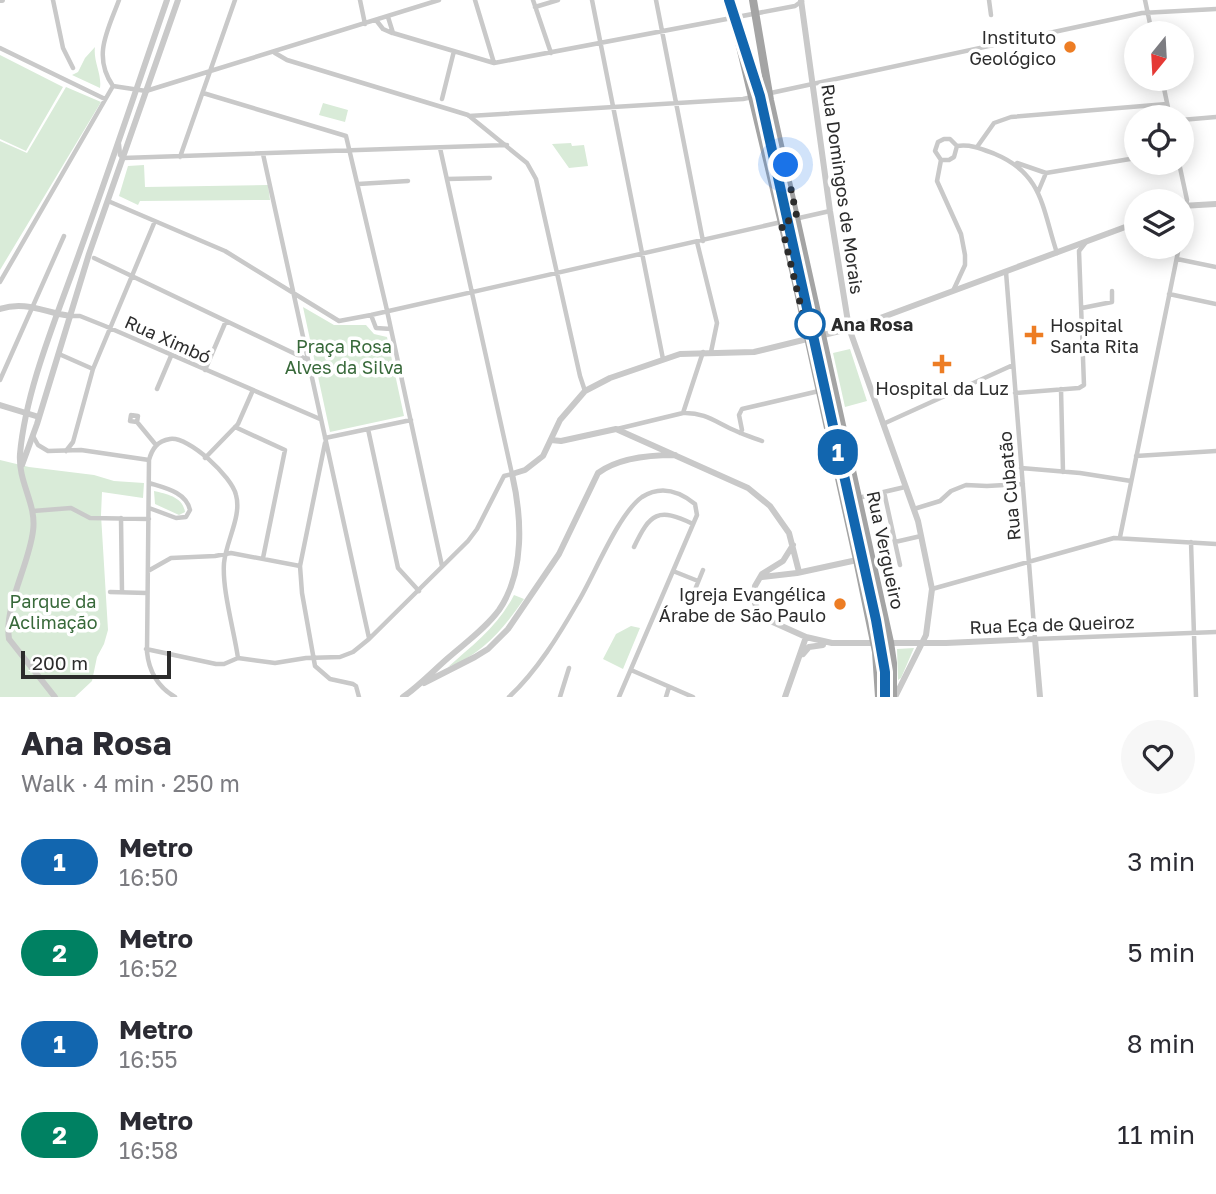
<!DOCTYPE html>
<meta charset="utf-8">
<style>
:root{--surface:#fff;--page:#f7f7f7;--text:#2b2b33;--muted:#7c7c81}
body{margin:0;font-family:"Golos Text",sans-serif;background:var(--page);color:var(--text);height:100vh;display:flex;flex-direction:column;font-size:26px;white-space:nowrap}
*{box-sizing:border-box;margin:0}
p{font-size:23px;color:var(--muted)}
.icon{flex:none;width:38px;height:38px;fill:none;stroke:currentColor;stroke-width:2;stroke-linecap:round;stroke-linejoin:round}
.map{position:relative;height:697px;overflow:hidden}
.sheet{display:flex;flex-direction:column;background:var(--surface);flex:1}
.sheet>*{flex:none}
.badge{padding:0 14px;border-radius:23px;font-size:24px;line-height:46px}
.needle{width:46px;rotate:198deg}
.buttons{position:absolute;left:1124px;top:21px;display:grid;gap:14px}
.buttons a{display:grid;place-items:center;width:70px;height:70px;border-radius:50%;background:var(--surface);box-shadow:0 4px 18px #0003;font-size:35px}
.scale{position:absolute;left:21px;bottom:18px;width:150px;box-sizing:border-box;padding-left:7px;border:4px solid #2c2c2c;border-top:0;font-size:19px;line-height:24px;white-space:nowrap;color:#2c2c2c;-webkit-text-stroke:5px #fff;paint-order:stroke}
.you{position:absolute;width:35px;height:35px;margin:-18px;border:5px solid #fff;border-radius:50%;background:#1a73e8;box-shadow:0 0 0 10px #1a73e833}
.map>.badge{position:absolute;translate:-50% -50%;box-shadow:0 0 0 4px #fff}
.round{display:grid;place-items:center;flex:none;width:74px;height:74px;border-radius:37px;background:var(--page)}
.headline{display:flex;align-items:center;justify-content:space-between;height:119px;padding:0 21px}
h1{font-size:33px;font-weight:700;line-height:52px}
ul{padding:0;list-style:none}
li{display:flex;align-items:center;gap:21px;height:91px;padding:0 21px}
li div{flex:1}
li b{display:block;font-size:26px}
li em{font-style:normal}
li .badge{min-width:77px;font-weight:700;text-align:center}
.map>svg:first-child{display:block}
.green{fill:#d9ebd8}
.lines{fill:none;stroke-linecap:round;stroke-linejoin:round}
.minor{stroke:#c9c9c9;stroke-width:4.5}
.tertiary{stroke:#c9c9c9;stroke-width:6}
.primary{stroke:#a4a4a4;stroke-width:8}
.line-casing{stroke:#fff;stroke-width:16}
.line{stroke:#1266af;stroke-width:10}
.walk{stroke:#2c2c2c;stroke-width:7;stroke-dasharray:0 12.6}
.poi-dot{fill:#ed7d24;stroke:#fff;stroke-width:2.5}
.stop-dot{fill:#fff;stroke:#1266af;stroke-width:3.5}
.labels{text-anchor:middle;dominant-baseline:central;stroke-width:7;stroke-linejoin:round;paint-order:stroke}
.poi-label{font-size:18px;fill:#2c2c2c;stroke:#fff;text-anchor:end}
.street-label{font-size:18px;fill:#2c2c2c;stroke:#fff}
.stop-label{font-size:18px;font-weight:bold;fill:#2c2c2c;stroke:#fff;text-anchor:start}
.park-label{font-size:18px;fill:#38693a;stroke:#fff}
</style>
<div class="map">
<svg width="1216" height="697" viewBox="0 0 1216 697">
<rect width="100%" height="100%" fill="#fff"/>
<!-- green -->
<path class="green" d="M95,47C93,61 102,74 100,88L72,75L78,72L85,58Z
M0,55L63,87L26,151L0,139Z
M66,87L101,102L0,270V141L27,153Z
M323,103L348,110L345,122L319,115Z
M571,143L572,146L584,145L588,166L569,168L552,144Z
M144,165L145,187L268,185L270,200L140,201L138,205L119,196L128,166Z
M303,307L334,325H366L374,334L387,337L404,416L330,432Z
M850,349L867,401L845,407L833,353Z
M0,460L29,467L94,475L114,481L144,483L143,498L102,492L101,515L108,630L104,644L97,657L92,681L75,697H0Z
M154,491C167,494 183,497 185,512L179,515L155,504Z
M514,595L524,599C504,628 482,655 448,667C472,646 499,625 514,595Z
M631,626L640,628L623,669L603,659L616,634Z
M914,648L901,678L898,680L897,649Z"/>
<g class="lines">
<!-- minor -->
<path class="minor" d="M53,0L63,48L73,68
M360,0L365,24
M475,0L494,63
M533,0L551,53
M592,0L663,359
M656,0L703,241
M989,0L991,15
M1145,0L1152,33
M535,7L558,0
M388,17L393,33L494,63L795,6L802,1
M376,20L383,29L392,33
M0,48L105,99
M275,53L287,60L468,115L527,163L536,179L580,376L585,391
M1162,79L1170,117
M113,86L146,91L439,0
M113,86C92,56 108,30 119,0
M203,93L346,136L386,306L442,566
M442,99L454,51
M469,116L743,99L1142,13L1216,9
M1181,120L1216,117
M119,144L120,155L123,158L507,145
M957,146C971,144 982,149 995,154C1043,174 1042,208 1057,253
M977,147L994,123L1011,117L1167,104
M263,154L369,638
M180,157L235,0
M941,160L937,181L961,234L965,255V265L953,291
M941,160L935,151L938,142L944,139H950L957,146
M941,160H949L954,157L957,146
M1017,163L1046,173L1136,158
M1179,163L1187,200L1181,236
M447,179L490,178
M358,184L408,181
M1038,192L1046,173
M108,201L225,251L339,321L371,315L830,211
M697,242L717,323L711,352
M94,258L308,360
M1177,259L1216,267
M1006,272L1035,639L1216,632
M0,282L113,86
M1169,294L1216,304
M1082,308L1112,302V291
M371,315L376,328L391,329
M71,316H80L105,326L320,419
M59,354L93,369
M205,370L226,321
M0,380L64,236
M157,389L171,356
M1061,389L1063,472
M1015,393L1079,388L1084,385L1079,251L1086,242
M683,413L703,352
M131,415L130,421L137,422L156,445
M131,415L138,416L137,422
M883,424L1013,365
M235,427L285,450L263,558
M368,429L398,568L419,591
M617,429L683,413C705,412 717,423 736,431C744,435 754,438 762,441
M740,433L742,430L739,415L742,409L819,391
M33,436L38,445L48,451L81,450L149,460
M325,438L411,420
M325,443L300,566L302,593L315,666L330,679L353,684L356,686L359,697
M66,451L73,442L93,369L155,221
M1136,456L1216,451
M205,458L238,424L253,390
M1021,468L1080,473L1131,481
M884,492L900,565
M858,498L905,487
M149,508L176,518L186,517L190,510C186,492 165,488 149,483
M914,509L940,501L951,491L966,485L987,486L1023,484
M33,511L71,508L90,518L149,519
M121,518L122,592
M1120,537L1179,247
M895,542L921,536
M1191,542L1196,697
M634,547C650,513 658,507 693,524
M148,571L171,558L215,556L231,553L300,566
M673,571L698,581
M932,589L1114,538L1216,544
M110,592L147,593
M694,592L703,570
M146,649L216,664H224L238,658L275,663L306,658L340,657L353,652L369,639L468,541L477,529L504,476L512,474L440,148
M631,670L693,697
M175,697C158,687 149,672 147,652L149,460C152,449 157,441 170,439C189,436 232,477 236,495C242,516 226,541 224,563C222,590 234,630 238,658
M509,697C537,671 559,635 578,602C594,576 618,514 642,497C661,485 679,491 695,504L697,515L619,697
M560,697L569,668
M666,697L669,687"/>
<!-- tertiary -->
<path class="tertiary" d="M0,0H2
M801,0L830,211L849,328L918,521L932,589L926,635L895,697
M1181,206L1216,204
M0,309C26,300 45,313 71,316
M0,405L39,417
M551,440L561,441L616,429L748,488L770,506L789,533L799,572
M22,465L37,424L89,254L178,0
M793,545L783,561L762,574L755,586L754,601L758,610L766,619L806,637L832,643H946L1035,639L1040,697
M762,577L797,573L857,560
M803,654L809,647L823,645
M424,683L475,657L488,649L508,629L559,554L598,473C618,458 651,455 675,455
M55,697L9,639C4,606 29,565 33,531C37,504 18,483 20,454C26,387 58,314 80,251C110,168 138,84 167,0
M403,697C419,686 433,671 448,658C465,643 485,629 499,610C525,572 522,517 512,474L525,470L543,456L560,420L585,391L610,378L680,354L754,352L856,327L1136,223
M785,697L806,637"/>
<!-- primary -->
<path class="primary" d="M729,0L795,278L857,560L876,652L879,697
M753,0L770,100L890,642L893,663V697"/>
</g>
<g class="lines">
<defs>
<path id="line" d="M729,0L760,96L876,620L885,672V697"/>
</defs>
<!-- line casing -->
<use href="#line" class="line-casing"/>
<!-- line -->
<use href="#line" class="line"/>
<!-- walk -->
<path class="walk" d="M786,165L797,218L781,223L807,332L810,324"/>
</g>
<!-- markers -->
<g class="poi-dot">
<circle cx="1070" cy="47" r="7"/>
<path d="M1030.5 324.5h7v7h7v7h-7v7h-7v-7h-7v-7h7z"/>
<path d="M938.5 353.5h7v7h7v7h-7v7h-7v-7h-7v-7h7z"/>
<circle cx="840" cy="604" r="7"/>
</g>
<circle class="stop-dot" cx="810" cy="324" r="14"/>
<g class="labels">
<!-- poi labels -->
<g class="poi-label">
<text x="1056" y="37">Instituto<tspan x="1056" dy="21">Geológico</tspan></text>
<text x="1050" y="325" text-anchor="start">Hospital<tspan x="1050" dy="21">Santa Rita</tspan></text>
<text x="942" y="388" text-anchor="middle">Hospital da Luz</text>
<text x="826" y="594">Igreja Evangélica<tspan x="826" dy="21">Árabe de São Paulo</tspan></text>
</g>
<!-- street labels -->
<g class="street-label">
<text transform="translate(843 189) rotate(82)">Rua Domingos de Morais</text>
<text transform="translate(168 339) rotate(24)">Rua Ximbó</text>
<text transform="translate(1009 486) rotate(-95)">Rua Cubatão</text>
<text transform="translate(886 550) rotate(78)">Rua Vergueiro</text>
<text transform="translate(1052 624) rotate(-2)">Rua Eça de Queiroz</text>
</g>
<!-- stop labels -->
<g class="stop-label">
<text x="831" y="324">Ana Rosa</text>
</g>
<!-- park labels -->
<g class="park-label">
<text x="344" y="346">Praça Rosa<tspan x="344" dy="21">Alves da Silva</tspan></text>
<text x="53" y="601">Parque da<tspan x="53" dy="21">Aclimação</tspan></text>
</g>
</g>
</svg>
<div class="buttons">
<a><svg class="needle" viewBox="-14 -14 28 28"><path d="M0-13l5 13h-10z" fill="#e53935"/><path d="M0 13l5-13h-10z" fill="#7c7c81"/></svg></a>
<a><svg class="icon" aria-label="locate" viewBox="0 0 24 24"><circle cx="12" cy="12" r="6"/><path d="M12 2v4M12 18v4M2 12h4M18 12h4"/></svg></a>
<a><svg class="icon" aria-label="layers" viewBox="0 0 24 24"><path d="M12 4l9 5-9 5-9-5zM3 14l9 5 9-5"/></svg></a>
</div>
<div class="scale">200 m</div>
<div class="you" style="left:786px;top:165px"></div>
<b class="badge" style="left:838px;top:452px;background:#1266af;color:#fff">1</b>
</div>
<section class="sheet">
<div class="headline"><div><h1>Ana Rosa</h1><p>Walk · 4 min · 250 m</p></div><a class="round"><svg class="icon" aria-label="heart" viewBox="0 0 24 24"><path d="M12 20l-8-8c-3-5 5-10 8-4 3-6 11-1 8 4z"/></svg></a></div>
<ul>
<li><span class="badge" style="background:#1266af;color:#fff">1</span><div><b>Metro</b><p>16:50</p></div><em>3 min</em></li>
<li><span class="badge" style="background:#008162;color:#fff">2</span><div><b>Metro</b><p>16:52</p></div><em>5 min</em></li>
<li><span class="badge" style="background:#1266af;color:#fff">1</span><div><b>Metro</b><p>16:55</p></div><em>8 min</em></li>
<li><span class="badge" style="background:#008162;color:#fff">2</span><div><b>Metro</b><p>16:58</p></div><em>11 min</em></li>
</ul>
</section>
